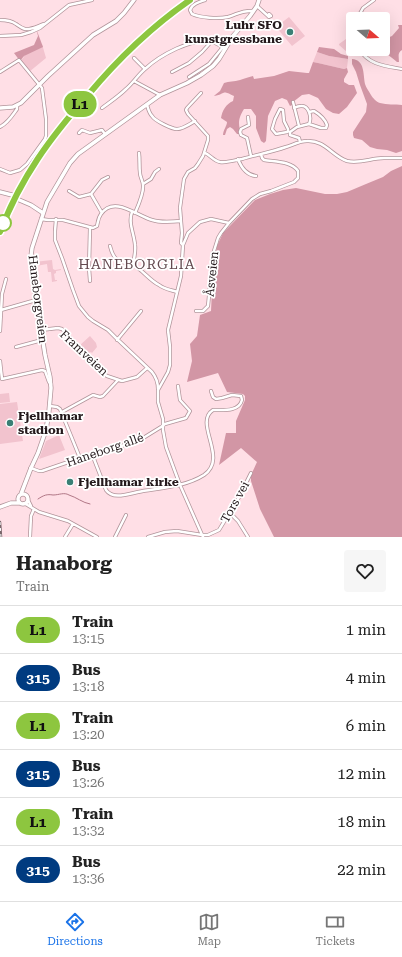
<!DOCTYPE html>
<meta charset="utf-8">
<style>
:root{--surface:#fff;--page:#f6f6f6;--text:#222;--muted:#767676;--line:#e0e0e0;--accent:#1a73e8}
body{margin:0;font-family:"Roboto Serif",serif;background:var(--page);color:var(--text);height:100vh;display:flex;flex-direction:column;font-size:15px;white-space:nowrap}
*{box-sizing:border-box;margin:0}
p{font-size:13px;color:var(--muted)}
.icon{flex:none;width:22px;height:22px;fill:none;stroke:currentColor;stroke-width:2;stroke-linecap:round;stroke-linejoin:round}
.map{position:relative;height:537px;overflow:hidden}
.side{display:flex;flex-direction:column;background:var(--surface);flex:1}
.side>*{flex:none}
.badge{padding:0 8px;border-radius:13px;font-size:14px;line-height:26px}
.needle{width:26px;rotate:109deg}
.buttons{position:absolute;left:346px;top:12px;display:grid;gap:8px}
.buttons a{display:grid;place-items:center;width:44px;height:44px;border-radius:4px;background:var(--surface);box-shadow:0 4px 16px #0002;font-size:20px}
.map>.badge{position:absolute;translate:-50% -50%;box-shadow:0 0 0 2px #fff}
.round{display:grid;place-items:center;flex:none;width:42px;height:42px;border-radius:4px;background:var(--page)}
.overview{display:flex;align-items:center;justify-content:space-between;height:68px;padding:0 16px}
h1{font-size:19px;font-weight:700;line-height:30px}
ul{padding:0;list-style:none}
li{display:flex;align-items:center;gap:12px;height:48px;padding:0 16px;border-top:1px solid var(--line)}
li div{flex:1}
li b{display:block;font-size:15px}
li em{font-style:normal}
li .badge{min-width:44px;font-weight:700;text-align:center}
.dock{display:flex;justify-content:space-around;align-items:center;height:56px;border-top:1px solid var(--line);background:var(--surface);font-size:11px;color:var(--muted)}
.dock a{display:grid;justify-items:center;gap:2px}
.dock .current{color:var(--accent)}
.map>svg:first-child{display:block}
.green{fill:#f2c3ce}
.forest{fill:#d296a5}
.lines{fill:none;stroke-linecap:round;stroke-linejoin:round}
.stream{stroke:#b17786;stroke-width:1}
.minor-casing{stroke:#b1949a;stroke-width:4}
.tertiary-casing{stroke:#b1949a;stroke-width:5}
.secondary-casing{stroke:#b1949a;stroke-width:5}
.minor{stroke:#fff;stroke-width:2.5}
.tertiary{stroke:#fff;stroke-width:3.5}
.secondary{stroke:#fff;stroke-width:3.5}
.rail-casing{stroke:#79656a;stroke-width:2.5}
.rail{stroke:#fff;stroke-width:1;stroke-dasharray:3;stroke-linecap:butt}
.tertiary-bridge-casing{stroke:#b1949a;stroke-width:5;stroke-linecap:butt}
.tertiary-bridge{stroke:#fff;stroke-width:3.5}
.line-casing{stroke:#fff;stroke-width:9}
.line{stroke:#8dc63f;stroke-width:6}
.poi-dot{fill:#3a7f75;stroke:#fff;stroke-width:1.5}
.stop-dot{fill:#fff;stroke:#8dc63f;stroke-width:2}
.labels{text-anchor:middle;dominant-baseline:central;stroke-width:3.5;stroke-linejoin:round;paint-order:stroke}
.poi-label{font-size:12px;font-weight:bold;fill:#24191c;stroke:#fff;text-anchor:start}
.street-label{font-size:12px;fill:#24191c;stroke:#fff}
.quarter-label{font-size:14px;letter-spacing:1px;fill:#644a50;stroke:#fff}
</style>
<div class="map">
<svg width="402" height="537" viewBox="0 0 402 537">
<rect width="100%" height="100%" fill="#ffdfe6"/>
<!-- green -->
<path class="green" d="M289,17L305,36L292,46L276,27Z
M346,39L350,44L347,52L339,45V44Z
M42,44L46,58L29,72L20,61L24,57H23L33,47Z
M317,52L329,56L348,59L347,68L344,69L318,63L313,62Z
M52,260L53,269L55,270L61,269V270L56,271V273L54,274L55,280H57V281L52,282L51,272H48L47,264L36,266V270H35L34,262Z
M90,336L96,343L97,347L92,353L91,352L89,353H87L86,354L79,346Z
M9,393L10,402L0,403V394Z
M17,402L23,441L0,444V404Z
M59,435L65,450L39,459L46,441Z"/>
<!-- forest -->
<path class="forest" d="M398,25H402V50C397,53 399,57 399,62H397C391,57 383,50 374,49H383V42L385,39L392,36L399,28Z
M37,31L43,47L24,56L20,61L14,53L34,45L38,36L37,32Z
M319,47L334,49L341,54L348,56V59L329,56L317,52Z
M352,59C365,60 363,74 365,84C366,88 369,91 371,95C373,98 376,102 380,103C387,105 395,104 402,105V151L396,153L387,150L377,149L370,147L362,140L354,138L353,135V132L366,112L367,104L360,85L356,72L352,64Z
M313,62L318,63L344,69L347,68L348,72L344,79V82L349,85H354L357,93L347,107L339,114L333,113L326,109L318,98L309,94L302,95L293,102L292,105L290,106L287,100L282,98L275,101L268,116L266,141L264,143L261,141L256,128V116L251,109H244C238,119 238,123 241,134H237L233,129L230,127L227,129L225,135H223C223,130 227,126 227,122L221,118C222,111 226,104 233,101L234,96C221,89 226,94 214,96L215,95L220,91L224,83C229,81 234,82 240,80C244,79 248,77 253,76L254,79L274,76L289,71L307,73H309Z
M402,166V537H274L260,509L251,481V475L257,462L241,448L219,465L226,433H236V421L245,400V396L243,394L227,392L218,373L187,382L192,361L190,344L197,336L200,315L211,311L213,270L217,246L223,233L255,200L270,194L283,190L296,188L325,194H337L347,192L366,184L383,177L391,171Z"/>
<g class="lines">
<!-- stream -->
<path class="stream" d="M38,499C44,495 47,494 53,495C59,495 64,492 69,495C76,497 83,503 90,504"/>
<defs>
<path id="minor" d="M205,0C199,2 192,4 190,10L192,14C201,18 218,19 228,17C238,14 242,10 253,11
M257,6L268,16
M269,14L271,16L269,17L268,16Z
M357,19L363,8L374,0
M0,20C5,20 12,21 16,24C19,26 21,28 25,29C31,30 38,26 44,24
M0,36L21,35L31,32L40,28L69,5L92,0
M359,49C369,65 385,66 402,69
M134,58L145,69
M0,72L19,60L42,88L46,119V136L45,139L27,164L20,170L10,173L0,169
M172,72L189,63L202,52L211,42
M189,77L209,64L223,47
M134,81L160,95
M201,93L187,108L186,110L188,114L208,136V140L203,156L198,164L195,168L188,172L184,179L180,208L181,221L182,233L181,243L183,245L181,276L168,330L170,347V365L168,372L158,390V402L163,419V430L166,447L180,485L203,537
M293,102L299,126
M147,105C148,108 149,113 152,116C155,121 172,129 177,129C183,129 190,124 195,121
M102,108C110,102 119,96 126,89C133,83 138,75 145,69C159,56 192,37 212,42C217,43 221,46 225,49
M294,108C296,107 299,106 301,106C309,105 312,118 309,124L297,127L290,132V135L299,138L300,142
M309,112L314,111C319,114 325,119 327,125L326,128H321L309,124
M248,117L249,125L241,129L240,132L241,135L247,138L251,156
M0,127C8,123 12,116 17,109V106
M288,131V129L284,121L283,110L280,109L275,119L272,129L276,134L287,132L288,131L290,132
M79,133L82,130L90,133L102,130L105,134
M205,153C210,155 214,161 220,162C227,163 235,160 242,159C256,155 271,152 286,147C293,145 299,141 307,141C325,140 332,156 347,161C360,164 371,158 384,158C390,158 396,158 402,158
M238,159C241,167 247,175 256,176
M143,184L151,179L155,172L159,169
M69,191L79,197L91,194
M132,212C128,223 134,233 135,245C136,251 134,258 133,265C143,270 149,280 159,285C164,289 171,290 177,292
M102,213L91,194L102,180L108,177
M135,213C138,206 144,193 143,185C143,181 140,177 140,173C139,166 140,160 139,153
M41,219L48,220H63L93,228L97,226C98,222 98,218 101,214C114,195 137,216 152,220C161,223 171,222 181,221
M56,219L55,231V240L62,258L73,290L79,306L88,317L93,321L108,330L116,338L152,372C156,377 158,382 158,389
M183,245L188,233L200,222L211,219L229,223
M110,246C114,262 119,261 133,265
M90,281L89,268L90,228
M1,310L36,300
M196,311H203L208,306L213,254L218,238L221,233L229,223L252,199L260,194L271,191L294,182L298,178V171C291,161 275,162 264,160L262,158L261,154
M41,330L58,328L62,329L104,374L107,376L122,381L137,377L147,368
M0,331L2,294L6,279
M117,340L141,311
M16,347L42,340
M0,361L2,379L42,370L45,371L49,382L51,384
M50,406L57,407L60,409L80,458
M62,412L93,395L100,397L103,396L118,380
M92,454L106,490C113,500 128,494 138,492C160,488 185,487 204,475C229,458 193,423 213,410C223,410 239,412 242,400L241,396L232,395L222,398L216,399L213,397L211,391
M31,468L39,471H42L80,458L135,442L140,440L161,427L165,424L186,418L190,411L180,400L178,386
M28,500L31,506
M24,503L39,512L68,521L97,537
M230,513L238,521L248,537
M30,537L31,516L34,509
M65,537L73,524
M115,537L126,515
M148,537L165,532L177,531L202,535H208L219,530L241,494L246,483L251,473"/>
<path id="tertiary" d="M0,192L12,195
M17,199L31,205L43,213
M31,468L38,453L46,430L49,411L51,388L50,377L45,355L32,272L31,256L32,248L47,202L70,163L78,154L160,95L187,83L201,75L213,66L219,59L233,36L250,16L257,6L259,0"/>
<path id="secondary" d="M0,108L13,107L21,103L48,76L93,35L116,21L124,13L134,0
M21,494L31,468
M18 499a5 5 0 1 1 10 0a5 5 0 1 1-10 0Z
M0,507L11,503H20"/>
</defs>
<!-- minor casing -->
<use href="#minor" class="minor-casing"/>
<!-- tertiary casing -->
<use href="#tertiary" class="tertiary-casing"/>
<!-- secondary casing -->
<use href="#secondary" class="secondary-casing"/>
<!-- minor -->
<use href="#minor" class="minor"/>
<!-- tertiary -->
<use href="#tertiary" class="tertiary"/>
<!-- secondary -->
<use href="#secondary" class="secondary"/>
<defs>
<path id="rail" d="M0,232C21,177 51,136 90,92C120,58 152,26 190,0
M0,522L1,537"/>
</defs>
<!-- rail casing -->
<use href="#rail" class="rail-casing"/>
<!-- rail -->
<use href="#rail" class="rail"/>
<defs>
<path id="tertiary-bridge" d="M12,195L17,199"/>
</defs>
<!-- tertiary-bridge casing -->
<use href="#tertiary-bridge" class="tertiary-bridge-casing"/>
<!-- tertiary-bridge -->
<use href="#tertiary-bridge" class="tertiary-bridge"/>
</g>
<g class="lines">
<defs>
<path id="line" d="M0,232C21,177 50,138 88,95C118,59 151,27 190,0"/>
</defs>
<!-- line casing -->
<use href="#line" class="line-casing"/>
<!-- line -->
<use href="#line" class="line"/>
</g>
<!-- markers -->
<g class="poi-dot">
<circle cx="290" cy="32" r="4"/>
<circle cx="10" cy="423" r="4"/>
<circle cx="70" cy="482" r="4"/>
</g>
<circle class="stop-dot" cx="3" cy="223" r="8"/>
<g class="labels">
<!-- poi labels -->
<g class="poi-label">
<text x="282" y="25" text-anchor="end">Luhr SFO<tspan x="282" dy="14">kunstgressbane</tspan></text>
<text x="18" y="416">Fjellhamar<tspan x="18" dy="14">stadion</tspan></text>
<text x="78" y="482">Fjellhamar kirke</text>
</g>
<!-- street labels -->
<g class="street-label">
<text transform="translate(212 274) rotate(-84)">Åsveien</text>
<text transform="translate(38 299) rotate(83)">Haneborgveien</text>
<text transform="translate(84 353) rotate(43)">Framveien</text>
<text transform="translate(105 450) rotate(-19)">Haneborg allé</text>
<text transform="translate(235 502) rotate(-61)">Tors vei</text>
</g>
<!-- quarter labels -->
<g class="quarter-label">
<text x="137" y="264">HANEBORGLIA</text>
</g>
</g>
</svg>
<div class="buttons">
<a><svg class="needle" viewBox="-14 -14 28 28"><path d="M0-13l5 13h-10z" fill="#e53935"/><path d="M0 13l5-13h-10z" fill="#767676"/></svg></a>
</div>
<b class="badge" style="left:80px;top:104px;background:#8dc63f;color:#111">L1</b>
</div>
<section class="side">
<div class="overview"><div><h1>Hanaborg</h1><p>Train</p></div><a class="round"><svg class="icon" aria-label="heart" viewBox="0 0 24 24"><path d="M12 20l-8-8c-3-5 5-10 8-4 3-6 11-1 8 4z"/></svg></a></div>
<ul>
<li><span class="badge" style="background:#8dc63f;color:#111">L1</span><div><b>Train</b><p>13:15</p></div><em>1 min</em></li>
<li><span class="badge" style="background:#003b80;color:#fff">315</span><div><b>Bus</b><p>13:18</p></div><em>4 min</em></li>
<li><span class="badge" style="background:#8dc63f;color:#111">L1</span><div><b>Train</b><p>13:20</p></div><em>6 min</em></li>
<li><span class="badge" style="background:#003b80;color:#fff">315</span><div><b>Bus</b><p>13:26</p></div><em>12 min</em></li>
<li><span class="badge" style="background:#8dc63f;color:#111">L1</span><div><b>Train</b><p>13:32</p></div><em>18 min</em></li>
<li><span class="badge" style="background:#003b80;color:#fff">315</span><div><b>Bus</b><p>13:36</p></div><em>22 min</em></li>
</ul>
</section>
<nav class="dock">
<a class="current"><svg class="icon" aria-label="directions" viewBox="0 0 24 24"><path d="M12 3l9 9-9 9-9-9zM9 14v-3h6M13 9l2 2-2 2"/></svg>Directions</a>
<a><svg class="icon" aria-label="map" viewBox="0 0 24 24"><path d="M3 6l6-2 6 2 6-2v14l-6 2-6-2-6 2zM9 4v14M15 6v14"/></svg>Map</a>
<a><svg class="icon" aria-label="tickets" viewBox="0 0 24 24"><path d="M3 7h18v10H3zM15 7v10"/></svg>Tickets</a>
</nav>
